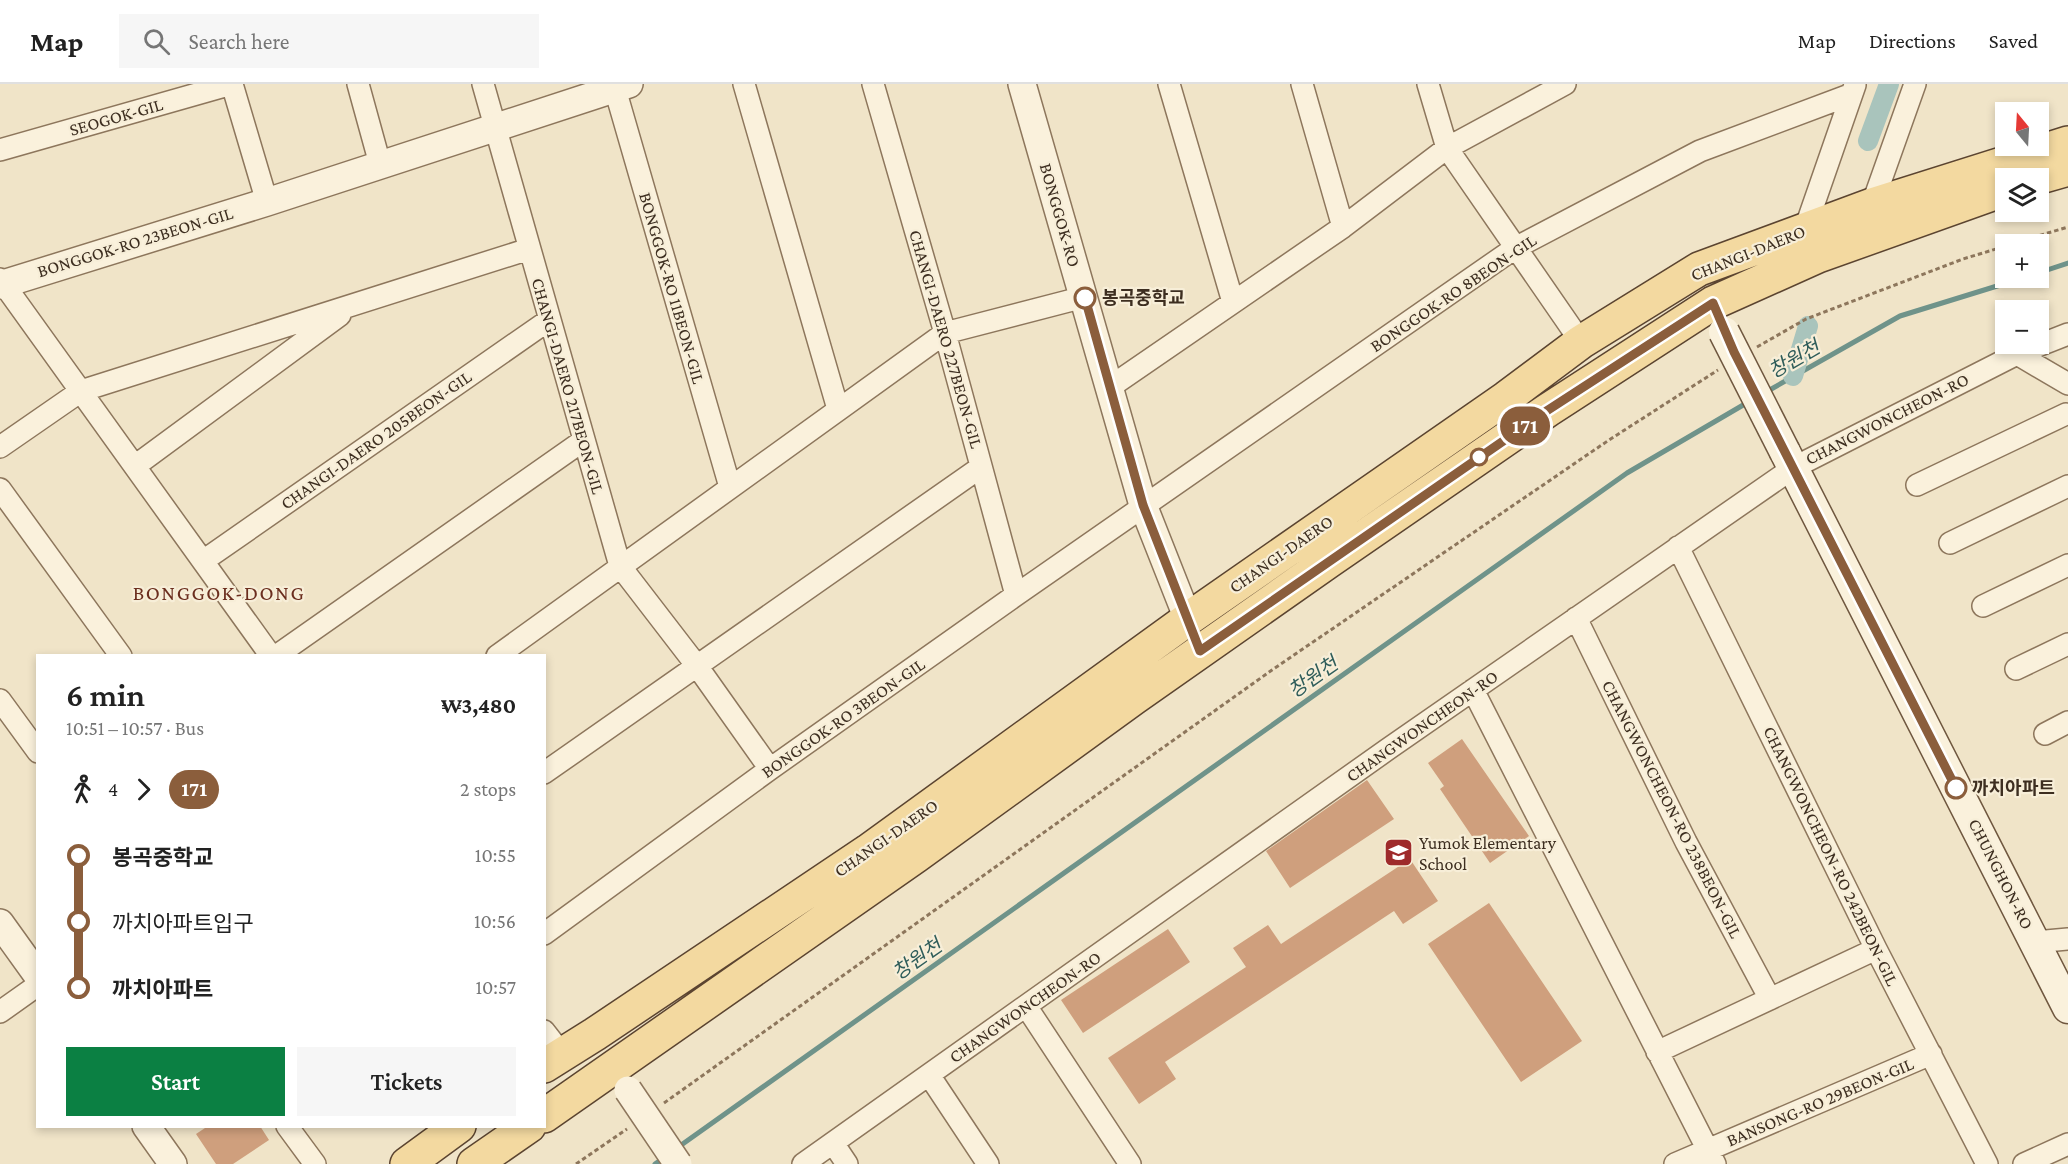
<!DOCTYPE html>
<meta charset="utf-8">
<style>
:root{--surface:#fff;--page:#f6f6f6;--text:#222;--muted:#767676;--line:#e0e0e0;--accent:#0b8043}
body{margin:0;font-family:"Crimson Pro","Noto Sans KR",serif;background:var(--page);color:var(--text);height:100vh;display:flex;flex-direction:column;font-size:22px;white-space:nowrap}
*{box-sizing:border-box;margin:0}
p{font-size:20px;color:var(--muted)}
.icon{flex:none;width:33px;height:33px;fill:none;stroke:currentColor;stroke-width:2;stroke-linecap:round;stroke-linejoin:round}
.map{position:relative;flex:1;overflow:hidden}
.drawer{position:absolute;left:36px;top:570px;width:510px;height:474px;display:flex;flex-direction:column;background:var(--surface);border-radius:0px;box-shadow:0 3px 9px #0003}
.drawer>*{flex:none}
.badge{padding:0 12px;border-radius:20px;font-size:21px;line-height:39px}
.needle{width:39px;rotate:342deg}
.controls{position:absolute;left:1995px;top:18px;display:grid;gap:12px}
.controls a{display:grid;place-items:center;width:54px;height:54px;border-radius:0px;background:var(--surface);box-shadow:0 3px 9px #0003;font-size:30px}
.map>.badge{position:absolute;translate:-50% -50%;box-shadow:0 0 0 3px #fff}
.legs{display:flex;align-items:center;gap:9px;height:66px;padding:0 30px;font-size:20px}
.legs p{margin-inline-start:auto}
.head{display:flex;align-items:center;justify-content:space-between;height:102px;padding:0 30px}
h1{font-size:33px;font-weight:600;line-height:45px}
.action{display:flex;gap:12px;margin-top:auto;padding:12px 30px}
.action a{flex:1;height:69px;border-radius:0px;background:var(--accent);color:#fff;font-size:24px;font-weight:600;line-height:69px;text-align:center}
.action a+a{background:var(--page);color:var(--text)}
ul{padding:0 30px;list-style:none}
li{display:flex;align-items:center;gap:21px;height:66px;font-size:22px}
li i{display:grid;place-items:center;width:9px;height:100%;margin:0 8px;background:currentColor}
li i::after{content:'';width:15px;height:15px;margin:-8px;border:4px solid;border-radius:50%;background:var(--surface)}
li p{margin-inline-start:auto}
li:first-child i{background:linear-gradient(#0000 50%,currentColor 0)}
li:last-child i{background:linear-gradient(currentColor 50%,#0000 0)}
header{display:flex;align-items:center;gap:36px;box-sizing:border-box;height:84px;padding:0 30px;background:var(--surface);border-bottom:2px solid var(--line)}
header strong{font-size:28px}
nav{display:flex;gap:33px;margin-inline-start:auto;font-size:21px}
.search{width:420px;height:54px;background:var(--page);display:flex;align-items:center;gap:15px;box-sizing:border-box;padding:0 21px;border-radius:0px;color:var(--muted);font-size:22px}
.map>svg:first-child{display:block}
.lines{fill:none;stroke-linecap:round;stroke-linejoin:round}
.stream{stroke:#6f938a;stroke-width:5}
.canal{stroke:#a9c4bc;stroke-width:20}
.building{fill:#cf9f7d}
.minor-casing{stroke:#8d765c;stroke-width:24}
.tertiary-casing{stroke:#8d765c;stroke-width:30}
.secondary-casing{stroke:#6f573f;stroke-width:33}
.primary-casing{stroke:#5b4430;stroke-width:36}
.path{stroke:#8d765c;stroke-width:3;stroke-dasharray:4.5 3;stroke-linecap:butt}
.minor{stroke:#faf1dc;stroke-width:21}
.tertiary{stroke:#faf1dc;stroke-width:27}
.secondary{stroke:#faf1dc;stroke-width:30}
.primary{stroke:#f3d9a0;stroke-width:33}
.tertiary-bridge-casing{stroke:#8d765c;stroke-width:30;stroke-linecap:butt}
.secondary-bridge-casing{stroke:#6f573f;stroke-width:33;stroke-linecap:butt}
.tertiary-bridge{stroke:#faf1dc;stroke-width:27}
.secondary-bridge{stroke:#faf1dc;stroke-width:30}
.line-1-casing{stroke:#fff;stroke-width:14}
.line-1{stroke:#8b5e3c;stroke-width:9}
.stop-1-dot{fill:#fff;stroke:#8b5e3c;stroke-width:3}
.labels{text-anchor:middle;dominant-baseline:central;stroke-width:4.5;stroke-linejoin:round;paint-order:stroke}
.street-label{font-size:18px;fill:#3d2e20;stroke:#f7eed8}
.stop-label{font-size:18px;font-weight:bold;fill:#3d2e20;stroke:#f7eed8;text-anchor:start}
.poi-label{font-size:18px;fill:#3d2e20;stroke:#f7eed8;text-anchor:start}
.water-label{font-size:20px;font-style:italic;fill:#2f5d5a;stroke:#f7eed8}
.quarter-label{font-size:21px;letter-spacing:1.5px;fill:#6b2e1e;stroke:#f7eed8}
</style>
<header>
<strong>Map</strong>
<div class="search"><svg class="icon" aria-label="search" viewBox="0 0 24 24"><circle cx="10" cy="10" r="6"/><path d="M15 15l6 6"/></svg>Search here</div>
<nav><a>Map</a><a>Directions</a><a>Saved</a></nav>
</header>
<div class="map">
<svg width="2068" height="1080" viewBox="0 0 2068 1080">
<rect width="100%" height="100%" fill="#f0e4c8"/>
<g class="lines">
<!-- stream -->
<path class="stream" d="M2038,189L2068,179
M1766,308L1900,232L2023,194
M677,1064L1627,389L1750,317
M655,1080L665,1073"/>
<!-- canal -->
<path class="canal" d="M1868,57L1889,0
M1793,292L1808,242"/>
</g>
<!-- building -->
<path class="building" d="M1462,655L1529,752L1490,779L1440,705L1444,702L1428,679Z
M1367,696L1394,735L1290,804L1266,767Z
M1410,775L1438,817L1403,840L1394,827L1165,978L1176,995L1139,1020L1108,974L1246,883L1233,864L1268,841L1281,860Z
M1489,819L1582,957L1521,998L1428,860Z
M1168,845L1190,878L1083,949L1061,916Z
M208,1042H260L269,1056L233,1080H216L196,1050Z"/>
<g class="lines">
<defs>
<path id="minor" d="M232,0L267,118
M358,0L380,80
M483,0L620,482L697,582L770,685
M744,0L838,325
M873,0L945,249L1016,511
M1169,0L1233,218
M1302,0L1343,143
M1428,0L1447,64L1581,258
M615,5L730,403
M0,66L232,0
M1872,121L1915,0
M1805,145L1855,1
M0,195L271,572
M2017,270L2068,300
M1110,303L1343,143L1447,64L1565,0
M0,363L81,307L529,165
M135,382L340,231
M1917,401L2066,330
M0,405L121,572
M1950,459L2068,402
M1678,463L1876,865L1987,1080
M203,477L549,236
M1983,522L2068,481
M1576,534L1686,758L1770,915
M276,572L584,356
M497,572L945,249L1084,213
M2016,585L2068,560
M1473,606L1715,1080
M0,616L38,668
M2045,650L2068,638
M544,689L981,383
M544,850L770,685L1016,511L1515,164L1700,67L1852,10
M2035,858L2068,855
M1026,922L1130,1080
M0,928L38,901
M544,947L562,970
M1657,968L1876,865
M929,991L988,1080
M287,1042L315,1080
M833,1059L847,1080
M803,1080L1388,665L1793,384L2017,270L2068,250
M1675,1080L1931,970
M2024,1080L2068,1060"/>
<path id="tertiary" d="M1022,0L1143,421L1188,535
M0,201L267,118L629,0
M0,839L38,892
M146,1042L173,1080"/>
<path id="secondary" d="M1785,368L2068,924"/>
<path id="primary" d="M2037,94L2068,85
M544,982L595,950L868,767L1188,535L1506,314L1581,258L1699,185L1872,121L2068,59
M544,1032L916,772L1134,614L1329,477L1548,326L1713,219L1818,172L2006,105
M407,1080L459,1042
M474,1080L529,1042"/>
</defs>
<!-- minor casing -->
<use href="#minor" class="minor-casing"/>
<!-- tertiary casing -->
<use href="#tertiary" class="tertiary-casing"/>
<!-- secondary casing -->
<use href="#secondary" class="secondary-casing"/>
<!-- primary casing -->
<use href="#primary" class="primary-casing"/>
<!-- path -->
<path class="path" d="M2011,160L2068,143
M1757,263L1806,235L1963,175L2006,162
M664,1019L1272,586L1609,356L1718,286
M576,1080L627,1045"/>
<!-- minor -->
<use href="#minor" class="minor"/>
<!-- tertiary -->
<use href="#tertiary" class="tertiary"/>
<!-- secondary -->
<use href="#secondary" class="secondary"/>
<!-- primary -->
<use href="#primary" class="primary"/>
<defs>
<path id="tertiary-bridge" d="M628,1006L678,1080"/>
<path id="secondary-bridge" d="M1724,248L1785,368"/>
</defs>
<!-- tertiary-bridge casing -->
<use href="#tertiary-bridge" class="tertiary-bridge-casing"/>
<!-- secondary-bridge casing -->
<use href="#secondary-bridge" class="secondary-bridge-casing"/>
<!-- tertiary-bridge -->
<use href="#tertiary-bridge" class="tertiary-bridge"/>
<!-- secondary-bridge -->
<use href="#secondary-bridge" class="secondary-bridge"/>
</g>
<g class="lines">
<defs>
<path id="line-1" d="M1085,214L1143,421L1200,567L1548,326L1713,219L1734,268L1956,704"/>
</defs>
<!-- line-1 casing -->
<use href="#line-1" class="line-1-casing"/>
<!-- line-1 -->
<use href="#line-1" class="line-1"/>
</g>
<!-- icons -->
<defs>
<symbol id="school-square" viewBox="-11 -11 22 22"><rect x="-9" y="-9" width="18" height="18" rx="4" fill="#9e2a2b" stroke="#f7eed8"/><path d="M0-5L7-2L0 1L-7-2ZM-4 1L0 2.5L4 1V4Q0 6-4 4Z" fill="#fff"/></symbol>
</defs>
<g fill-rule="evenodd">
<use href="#school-square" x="1382" y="752" width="33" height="33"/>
</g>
<!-- markers -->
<g class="stop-1-dot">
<circle cx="1085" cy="214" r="10"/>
<circle cx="1479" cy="373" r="8"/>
<circle cx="1956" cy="704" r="10"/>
</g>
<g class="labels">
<!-- street labels -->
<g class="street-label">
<text transform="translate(116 33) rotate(-16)">SEOGOK-GIL</text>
<text transform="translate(1060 131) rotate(74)">BONGGOK-RO</text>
<text transform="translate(135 158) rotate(-17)">BONGGOK-RO 23BEON-GIL</text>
<text transform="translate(1748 169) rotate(-22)">CHANGI-DAERO</text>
<text transform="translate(672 204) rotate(74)">BONGGOK-RO 11BEON-GIL</text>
<text transform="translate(1453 209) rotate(-34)">BONGGOK-RO 8BEON-GIL</text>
<text transform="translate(946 255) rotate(74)">CHANGI-DAERO 227BEON-GIL</text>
<text transform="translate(568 302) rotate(74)">CHANGI-DAERO 217BEON-GIL</text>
<text transform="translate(1887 335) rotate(-27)">CHANGWONCHEON-RO</text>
<text transform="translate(376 356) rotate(-35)">CHANGI-DAERO 205BEON-GIL</text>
<text transform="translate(1281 470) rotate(-35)">CHANGI-DAERO</text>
<text transform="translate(843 634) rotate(-35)">BONGGOK-RO 3BEON-GIL</text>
<text transform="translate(1422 642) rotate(-35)">CHANGWONCHEON-RO</text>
<text transform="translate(1672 725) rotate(63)">CHANGWONCHEON-RO 238BEON-GIL</text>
<text transform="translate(886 754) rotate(-35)">CHANGI-DAERO</text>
<text transform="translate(1831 772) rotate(64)">CHANGWONCHEON-RO 242BEON-GIL</text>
<text transform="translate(2001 790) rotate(63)">CHUNGHON-RO</text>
<text transform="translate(1025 923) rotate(-35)">CHANGWONCHEON-RO</text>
<text transform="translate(1820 1018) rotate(-23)">BANSONG-RO 29BEON-GIL</text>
</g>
<!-- stop labels -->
<g class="stop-label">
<text x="1102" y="214">봉곡중학교</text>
<text x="1972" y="704">까치아파트</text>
</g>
<!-- poi labels -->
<g class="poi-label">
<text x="1419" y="759">Yumok Elementary<tspan x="1419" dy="21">School</tspan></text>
</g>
<!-- water labels -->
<g class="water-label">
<text transform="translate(1794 275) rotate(-30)">창원천</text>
<text transform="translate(1313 593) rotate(-35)">창원천</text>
<text transform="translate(917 875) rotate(-35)">창원천</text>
</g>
<!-- quarter labels -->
<g class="quarter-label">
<text x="219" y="509">BONGGOK-DONG</text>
</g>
</g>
</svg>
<div class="controls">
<a><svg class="needle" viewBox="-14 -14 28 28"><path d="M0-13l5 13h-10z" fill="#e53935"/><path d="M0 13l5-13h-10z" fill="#767676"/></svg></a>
<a><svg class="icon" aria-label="layers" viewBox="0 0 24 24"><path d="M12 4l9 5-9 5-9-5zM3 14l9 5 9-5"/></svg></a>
<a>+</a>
<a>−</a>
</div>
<b class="badge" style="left:1525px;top:342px;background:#8b5e3c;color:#fff">171</b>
<section class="drawer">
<div class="head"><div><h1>6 min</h1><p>10:51 – 10:57 · Bus</p></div><b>₩3,480</b></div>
<div class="legs"><svg class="icon" aria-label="walk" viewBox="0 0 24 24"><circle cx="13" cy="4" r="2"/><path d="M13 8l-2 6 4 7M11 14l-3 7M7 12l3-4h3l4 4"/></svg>4<svg class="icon" aria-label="forward" viewBox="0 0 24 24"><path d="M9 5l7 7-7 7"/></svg><b class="badge" style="background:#8b5e3c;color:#fff">171</b><p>2 stops</p></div>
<ul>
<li><i style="color:#8b5e3c"></i><b>봉곡중학교</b><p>10:55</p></li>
<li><i style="color:#8b5e3c"></i><span>까치아파트입구</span><p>10:56</p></li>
<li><i style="color:#8b5e3c"></i><b>까치아파트</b><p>10:57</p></li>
</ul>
<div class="action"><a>Start</a><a>Tickets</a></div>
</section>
</div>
